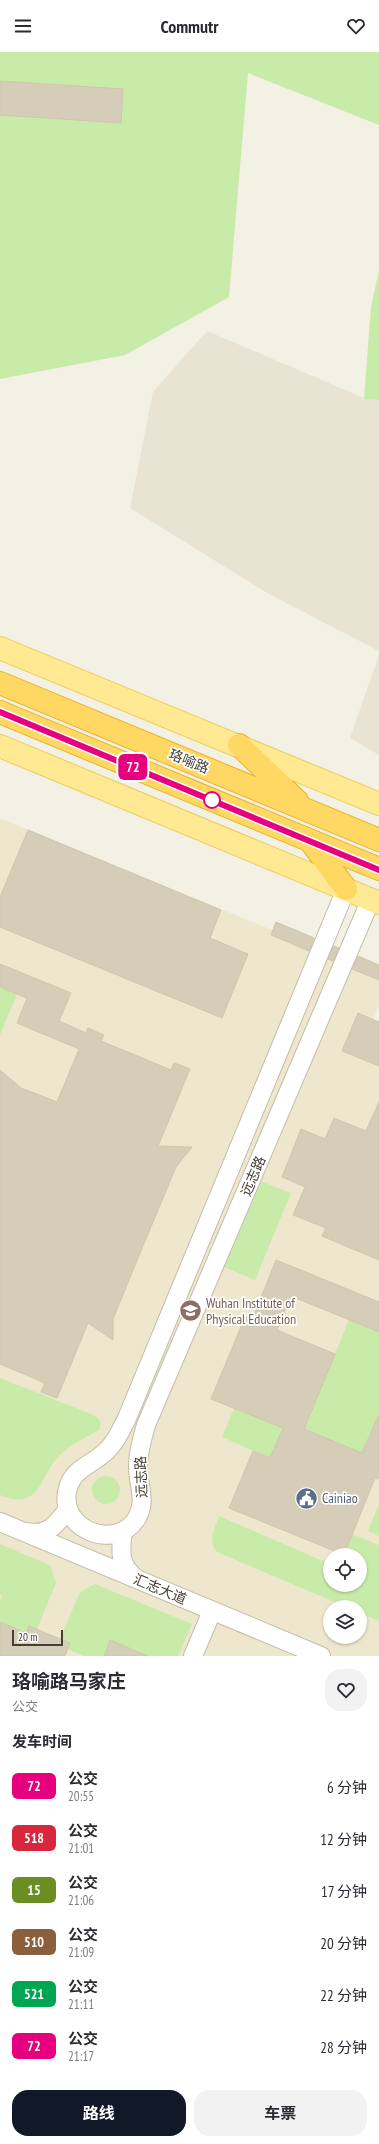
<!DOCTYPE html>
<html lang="zh">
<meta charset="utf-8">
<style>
:root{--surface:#fff;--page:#f2f2f3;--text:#2b2b33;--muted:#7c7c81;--accent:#111827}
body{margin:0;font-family:"PT Sans Narrow","Noto Sans SC",sans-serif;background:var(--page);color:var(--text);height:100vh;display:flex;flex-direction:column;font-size:15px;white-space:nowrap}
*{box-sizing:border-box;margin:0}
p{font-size:13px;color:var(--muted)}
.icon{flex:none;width:22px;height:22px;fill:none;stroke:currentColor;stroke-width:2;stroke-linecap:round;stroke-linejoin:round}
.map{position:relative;height:1604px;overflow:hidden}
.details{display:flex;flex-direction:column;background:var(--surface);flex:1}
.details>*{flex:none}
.badge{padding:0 8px;border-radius:6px;font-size:14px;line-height:26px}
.fabs{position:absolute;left:323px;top:1496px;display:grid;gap:8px}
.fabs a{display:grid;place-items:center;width:44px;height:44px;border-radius:50%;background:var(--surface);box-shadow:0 1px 3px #0004;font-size:20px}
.scale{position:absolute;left:12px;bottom:10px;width:51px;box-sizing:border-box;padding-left:4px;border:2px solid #464034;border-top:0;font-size:11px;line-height:14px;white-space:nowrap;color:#464034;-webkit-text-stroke:3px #fff;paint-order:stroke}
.map>.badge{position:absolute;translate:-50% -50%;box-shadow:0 0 0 2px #fff}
h2{padding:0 12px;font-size:15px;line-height:36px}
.round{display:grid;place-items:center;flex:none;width:42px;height:42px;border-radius:16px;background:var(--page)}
.summary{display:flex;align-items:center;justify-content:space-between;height:68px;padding:0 12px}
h1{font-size:19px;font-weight:700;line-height:30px}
.cta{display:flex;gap:8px;margin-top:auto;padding:8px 12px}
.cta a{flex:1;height:46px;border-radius:16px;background:var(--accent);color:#fff;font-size:16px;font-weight:700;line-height:46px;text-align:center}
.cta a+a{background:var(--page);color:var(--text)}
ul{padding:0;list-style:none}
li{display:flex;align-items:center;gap:12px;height:52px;padding:0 12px}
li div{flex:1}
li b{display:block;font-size:15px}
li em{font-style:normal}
li .badge{min-width:44px;font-weight:700;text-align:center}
header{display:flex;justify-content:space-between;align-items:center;height:52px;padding:0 12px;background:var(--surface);font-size:18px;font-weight:700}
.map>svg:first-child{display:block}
.residential{fill:#e8e3d2}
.education{fill:#eee7cd;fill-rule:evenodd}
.green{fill:#c8ebaa}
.building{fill:#d6cdb9;stroke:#d1c5ac}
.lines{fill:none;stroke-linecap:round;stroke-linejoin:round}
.minor-casing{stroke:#c2bca9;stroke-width:20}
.major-casing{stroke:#ebcb5a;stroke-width:24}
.highway-casing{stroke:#e7b12a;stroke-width:24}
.minor{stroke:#fff;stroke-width:18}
.major{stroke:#ffe992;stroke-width:22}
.highway{stroke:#ffd864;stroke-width:22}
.line-casing{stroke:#fff;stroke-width:9}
.line{stroke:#e6007e;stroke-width:6}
.stop-dot{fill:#fff;stroke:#e6007e;stroke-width:2}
.labels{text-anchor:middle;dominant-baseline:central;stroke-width:3.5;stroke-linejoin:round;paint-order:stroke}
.street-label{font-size:14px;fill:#464034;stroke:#fff}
.education-label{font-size:14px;fill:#785e54;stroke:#fff;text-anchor:start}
.service-label{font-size:14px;fill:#4e5e75;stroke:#fff;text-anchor:start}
</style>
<header><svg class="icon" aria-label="menu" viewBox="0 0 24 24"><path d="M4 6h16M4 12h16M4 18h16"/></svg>Commutr<svg class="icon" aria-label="heart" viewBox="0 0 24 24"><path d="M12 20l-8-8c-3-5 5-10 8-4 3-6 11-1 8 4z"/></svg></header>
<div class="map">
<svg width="379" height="1604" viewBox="0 0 379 1604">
<rect width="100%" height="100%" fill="#f3f0e4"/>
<!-- residential -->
<path class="residential" d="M207,279L364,346L379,348V599L269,542L130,456L153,340Z
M379,603V703L350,686Z"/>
<!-- education -->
<path class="education" d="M0,766L272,878L276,870L379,913V954L373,967L358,961L342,999L379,1014V1604H0ZM330,1503H360V1533H330ZM330,1555H360V1585H330Z"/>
<!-- green -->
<path class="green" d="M0,0H379V73L248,21L229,245L125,303L0,327Z
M379,219V348L364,347L371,255Z
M0,935L17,942L0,983Z
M260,1129L291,1141L255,1228L224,1215Z
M349,1268L379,1280V1361L362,1401L301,1384Z
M0,1326L96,1364L101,1370L99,1378C85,1386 71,1392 60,1403C38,1424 42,1460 0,1443Z
M234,1356L283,1376L270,1406L222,1385Z
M92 1438a14 14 0 1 1 28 0a14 14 0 1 1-28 0Z
M379,1452V1484L368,1479Z
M219,1464L330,1512V1533H360V1503H344L352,1482L379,1493V1569L360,1561V1555H346L217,1500C207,1490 215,1475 219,1464Z
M0,1492L50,1513L56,1531L37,1577L29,1574L26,1581L0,1570V1549L2,1544L0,1543Z
M95,1532L192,1572L178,1604H132L134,1598L110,1588L104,1604H84L68,1597L70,1591L60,1587L80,1540Z"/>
<!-- building -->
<path class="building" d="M0,29L123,37L121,71L0,63Z
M28,778L221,858L210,886L248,902L222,966L0,875V845Z
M276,870L314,886L309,899L271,883Z
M334,894L339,896L333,909L328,907Z
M358,904L379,913V928L352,917Z
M0,912L71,941L59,969L86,981L88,976L104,983L101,989L171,1018L174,1011L190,1017L158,1094L192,1095L176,1115L143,1194L113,1267V1288L88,1271L57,1346L41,1340L45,1331L0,1312V1018L21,1036L57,1050L79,997L17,971L27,946L0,935Z
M358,961L379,970V1014L342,999Z
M379,1050V1208L322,1184L326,1176L293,1163L305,1135L282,1125L301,1077L325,1087L334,1066L366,1079Z
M276,1208L379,1250V1280L291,1244L277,1278L335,1302L304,1377L362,1401L379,1362V1427L375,1426L344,1503L229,1456L253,1399L270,1406L283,1376L211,1347L245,1265L252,1268Z
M0,1570L26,1581L29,1574L70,1591L65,1604H0Z
M110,1588L148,1604H104Z"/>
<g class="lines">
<defs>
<path id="minor" d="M346,837L127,1366C121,1378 115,1392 104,1401C91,1413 73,1417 68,1436C56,1476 115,1501 137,1466C147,1448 138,1434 138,1415C138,1401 142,1387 146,1373L371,847
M0,1470L321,1604
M123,1479C120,1500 119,1514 137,1527
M27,1480C48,1484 56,1473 68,1457
M193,1604L212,1559"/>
<path id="major" d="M0,596L379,752
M0,694L379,851"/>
<path id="highway" d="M0,631L379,788
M0,660L379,817
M239,693L297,749
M311,790L346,837"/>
</defs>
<!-- minor casing -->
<use href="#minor" class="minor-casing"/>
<!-- major casing -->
<use href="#major" class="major-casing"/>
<!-- highway casing -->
<use href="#highway" class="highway-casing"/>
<!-- minor -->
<use href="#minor" class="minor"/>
<!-- major -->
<use href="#major" class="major"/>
<!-- highway -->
<use href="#highway" class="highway"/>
</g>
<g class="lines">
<defs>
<path id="line" d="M0,660L379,818"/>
</defs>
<!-- line casing -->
<use href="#line" class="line-casing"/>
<!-- line -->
<use href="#line" class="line"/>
</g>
<!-- icons -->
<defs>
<symbol id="university-disc" viewBox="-11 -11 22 22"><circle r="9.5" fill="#8d6e63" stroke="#fff"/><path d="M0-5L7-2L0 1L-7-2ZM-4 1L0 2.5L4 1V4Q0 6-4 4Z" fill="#fff"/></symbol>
<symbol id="civic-disc" viewBox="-11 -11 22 22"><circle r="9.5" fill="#5c6f8a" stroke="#fff"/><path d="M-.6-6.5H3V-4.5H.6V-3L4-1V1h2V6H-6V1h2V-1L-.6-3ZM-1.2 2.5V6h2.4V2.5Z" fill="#fff"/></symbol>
</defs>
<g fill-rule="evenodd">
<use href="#university-disc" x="178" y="1246" width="25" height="25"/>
<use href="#civic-disc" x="294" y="1434" width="25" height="25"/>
</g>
<!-- markers -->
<circle class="stop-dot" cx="212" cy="748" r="8"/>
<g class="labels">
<!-- street labels -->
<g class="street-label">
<text transform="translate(189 709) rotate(22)">珞喻路</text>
<text transform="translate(253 1124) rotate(-67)">远志路</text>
<text transform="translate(141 1425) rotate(-92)">远志路</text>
<text transform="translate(160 1537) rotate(23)">汇志大道</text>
</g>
<!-- education labels -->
<g class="education-label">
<text x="206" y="1251">Wuhan Institute of<tspan x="206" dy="16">Physical Education</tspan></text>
</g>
<!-- service labels -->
<g class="service-label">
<text x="322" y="1446">Cainiao</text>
</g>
</g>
</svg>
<div class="fabs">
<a><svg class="icon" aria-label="locate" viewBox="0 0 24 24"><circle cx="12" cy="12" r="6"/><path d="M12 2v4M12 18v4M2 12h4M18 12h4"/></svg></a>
<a><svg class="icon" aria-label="layers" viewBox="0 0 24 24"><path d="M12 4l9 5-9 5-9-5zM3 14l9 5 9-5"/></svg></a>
</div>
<div class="scale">20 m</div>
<b class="badge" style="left:133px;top:715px;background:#e6007e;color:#fff">72</b>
</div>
<section class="details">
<div class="summary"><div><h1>珞喻路马家庄</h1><p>公交</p></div><a class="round"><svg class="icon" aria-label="heart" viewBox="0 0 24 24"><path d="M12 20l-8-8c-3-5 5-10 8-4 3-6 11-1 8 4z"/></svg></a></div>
<h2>发车时间</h2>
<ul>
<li><span class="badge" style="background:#e6007e;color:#fff">72</span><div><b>公交</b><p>20:55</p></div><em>6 分钟</em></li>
<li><span class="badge" style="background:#d7263d;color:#fff">518</span><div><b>公交</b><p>21:01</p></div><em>12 分钟</em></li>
<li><span class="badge" style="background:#6b8e23;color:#fff">15</span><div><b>公交</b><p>21:06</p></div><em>17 分钟</em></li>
<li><span class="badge" style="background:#8b5e3c;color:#fff">510</span><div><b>公交</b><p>21:09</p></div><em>20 分钟</em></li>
<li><span class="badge" style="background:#00a651;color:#fff">521</span><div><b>公交</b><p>21:11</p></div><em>22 分钟</em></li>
<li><span class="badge" style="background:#e6007e;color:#fff">72</span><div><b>公交</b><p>21:17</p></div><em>28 分钟</em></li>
</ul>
<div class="cta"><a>路线</a><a>车票</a></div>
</section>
